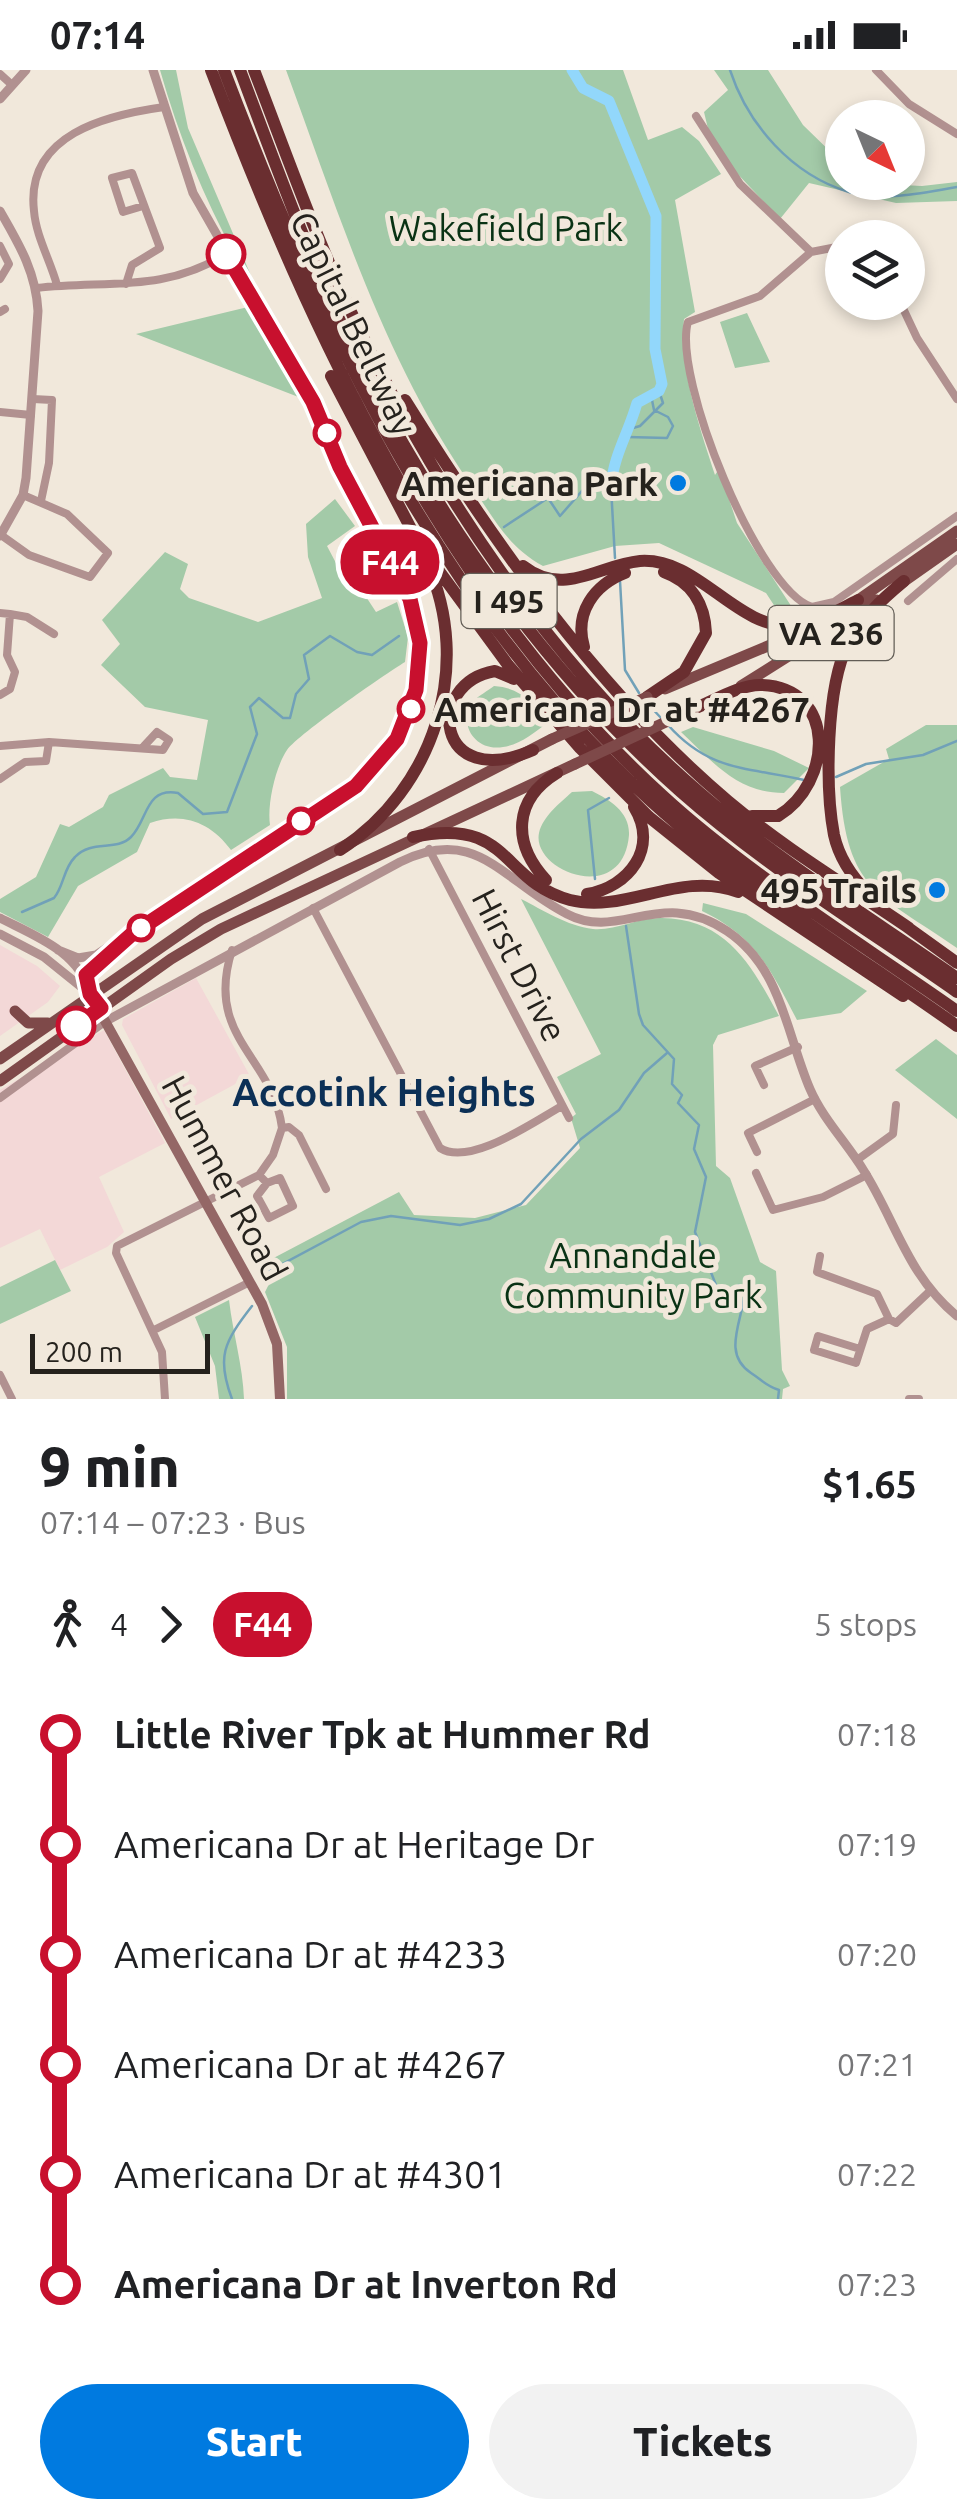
<!DOCTYPE html>
<meta charset="utf-8">
<style>
:root{--surface:#fff;--page:#f2f2f2;--text:#202124;--muted:#757577;--accent:#007ae0}
body{margin:0;font-family:Ubuntu,sans-serif;background:var(--page);color:var(--text);height:100vh;display:flex;flex-direction:column;font-size:38px;white-space:nowrap}
*{box-sizing:border-box;margin:0}
p{font-size:32px;color:var(--muted)}
.icon{flex:none;width:55px;height:55px;fill:none;stroke:currentColor;stroke-width:2;stroke-linecap:round;stroke-linejoin:round}
.map{position:relative;height:1329px;overflow:hidden}
.drawer{display:flex;flex-direction:column;background:var(--surface);flex:1}
.drawer>*{flex:none}
.badge{padding:0 20px;border-radius:32px;font-size:35px;line-height:65px}
.needle{width:65px;rotate:137deg}
.buttons{position:absolute;left:825px;top:30px;display:grid;gap:20px}
.buttons a{display:grid;place-items:center;width:100px;height:100px;border-radius:50%;background:var(--surface);box-shadow:0 5px 15px #0003;font-size:50px}
.scale{position:absolute;left:30px;bottom:25px;width:180px;box-sizing:border-box;padding-left:10px;border:5px solid #25221d;border-top:0;font-size:28px;line-height:35px;white-space:nowrap;color:#25221d;-webkit-text-stroke:8px #f1e8db;paint-order:stroke}
.map>.badge{position:absolute;translate:-50% -50%;box-shadow:0 0 0 5px #fff}
.legs{display:flex;align-items:center;gap:15px;height:110px;padding:0 40px;font-size:32px}
.legs p{margin-inline-start:auto}
.overview{display:flex;align-items:center;justify-content:space-between;height:170px;padding:0 40px}
h1{font-size:55px;font-weight:800;line-height:75px}
.primary-button{display:flex;gap:20px;margin-top:auto;padding:20px 40px}
.primary-button a{flex:1;height:115px;border-radius:60px;background:var(--accent);color:#fff;font-size:40px;font-weight:800;line-height:115px;text-align:center}
.primary-button a+a{background:var(--page);color:var(--text)}
ul{padding:0 40px;list-style:none}
li{display:flex;align-items:center;gap:35px;height:110px;font-size:38px}
li i{display:grid;place-items:center;width:15px;height:100%;margin:0 12px;background:currentColor}
li i::after{content:'';width:25px;height:25px;margin:-12px;border:8px solid;border-radius:50%;background:var(--surface)}
li p{margin-inline-start:auto}
li:first-child i{background:linear-gradient(#0000 50%,currentColor 0)}
li:last-child i{background:linear-gradient(currentColor 50%,#0000 0)}
.status{display:flex;justify-content:space-between;align-items:center;height:70px;padding:0 50px;background:var(--surface);direction:ltr}
.status svg{height:28px;fill:currentColor}
.map>svg:first-child{display:block}
.commercial{fill:#f3d8d7}
.green{fill:#a3caa8}
.lines{fill:none;stroke-linecap:round;stroke-linejoin:round}
.stream{stroke:#71a1b8;stroke-width:2.5}
.river{stroke:#92d7fb;stroke-width:11}
.minor{stroke:#b19190;stroke-width:8}
.tertiary{stroke:#b19190;stroke-width:9}
.secondary{stroke:#946766;stroke-width:10}
.primary{stroke:#7e4949;stroke-width:11}
.motorway{stroke:#6a2e30;stroke-width:12}
.primary-bridge{stroke:#7e4949;stroke-width:11}
.line-1-casing{stroke:#fff;stroke-width:22}
.line-1{stroke:#c8102e;stroke-width:15}
.stop-1-dot{fill:#fff;stroke:#c8102e;stroke-width:5}
.poi-dot{fill:#007ae0;stroke:#f1e8db;stroke-width:4}
.labels{text-anchor:middle;dominant-baseline:central;stroke-width:10;stroke-linejoin:round;paint-order:stroke}
.shield{fill:#f1e8db;stroke:#625d56;stroke-width:2.5}
.shield-label{font-size:32px;font-weight:bold;fill:#25221d}
.park-label{font-size:35px;fill:#093214;stroke:#f1e8db}
.street-label{font-size:35px;fill:#25221d;stroke:#f1e8db}
.poi-label{font-size:35px;font-weight:bold;fill:#25221d;stroke:#f1e8db;text-anchor:end}
.stop-label{font-size:35px;font-weight:bold;fill:#25221d;stroke:#f1e8db;text-anchor:start}
.neighbourhood-label{font-size:38px;font-weight:bold;fill:#0c3056;stroke:#f1e8db}
</style>
<div class="status"><b>07:14</b><svg viewBox="0 0 49 12"><path d="M0 12V9h3v3zM5 12V6h3v6zM10 12V3h3v9zM15 12V0h3v12zM26 1h20v11H26zM47 4h2v5h-2z"/></svg></div>
<div class="map">
<svg width="957" height="1329" viewBox="0 0 957 1329">
<rect width="100%" height="100%" fill="#f1e8db"/>
<!-- commercial -->
<path class="commercial" d="M0,875L37,896L60,916L48,932L0,966Z
M196,908L250,1006L171,1049L122,955L123,949Z
M104,960L165,1073L99,1107L124,1162L107,1177L60,1200L40,1159L0,1178V1020Z"/>
<!-- green -->
<path class="green" d="M160,0H176L188,58L252,208L249,210C210,143 181,74 160,0Z
M286,0H623L648,70L682,57L699,71L721,104L675,130L695,242L684,249C679,299 700,358 715,405L719,399L737,453L797,545L785,552L766,523L659,473L615,476L543,496C508,477 495,450 473,418C384,291 339,144 286,0Z
M714,0H768L803,55L842,93V112L922,116L957,112V131L896,133L809,113L780,149L733,99L709,63L704,42L728,20Z
M248,237L301,328L136,264Z
M747,243L770,292L735,298L720,252Z
M335,429L355,456L327,476L346,512L355,510L376,542L397,532L408,567L405,592C384,605 300,663 287,680C275,698 267,735 270,755L231,780C210,752 183,742 150,753L137,782L78,816L48,867L0,842V829L36,807L60,754L69,757L103,737L109,725L163,698L170,707L197,710L208,650L145,637L101,595L120,574L102,550L165,482L188,494L180,519L189,528L258,552L322,528L308,487L306,454Z
M494,616C521,618 532,632 546,654C534,663 519,675 503,677C476,682 456,654 474,631C479,625 488,621 494,616Z
M926,655H957V878C878,823 847,821 840,717L889,689L886,679Z
M693,657L774,681L809,698L784,723C737,723 713,692 681,662Z
M592,721C610,730 630,742 629,765C623,837 531,801 539,763C543,746 560,733 572,722Z
M521,829C543,840 567,856 593,859C615,861 639,847 662,848C727,849 752,896 779,946L718,965L713,975L716,1096L730,1108L760,1192L776,1201L782,1300L790,1316L783,1319L782,1329H287V1277L265,1222L272,1208L266,1192L399,1122L414,1145L475,1148L526,1135L580,1078L571,1048L576,1044L557,1007L601,984Z
M703,833L746,844L867,921L841,943L797,950C770,899 756,867 702,841Z
M936,969L957,985V1049L895,1000Z
M55,1190L71,1221L0,1254V1217Z
M229,1230C233,1264 243,1296 244,1329H219L215,1296L195,1247Z"/>
<g class="lines">
<!-- stream -->
<path class="stream" d="M730,0C748,55 792,105 849,122C882,132 924,123 957,117
M633,358L640,356L663,333L659,321
M627,367L667,368L673,356L668,347L654,340L651,325
M504,457L548,428L560,446L588,414L604,420L611,417L615,488
M620,511L625,600L639,623
M647,633L662,649
M668,655C710,702 747,697 804,710
M836,707L866,694L923,685L957,671
M595,809L588,740L609,728
M22,842L54,828C64,816 63,799 75,787C92,769 116,782 131,767C148,750 145,717 178,723L203,744L227,742L257,664L250,637L259,628L283,648H290L296,624L309,609L304,585L330,566L357,582L372,585L399,566
M626,856L639,944L643,955L674,989L672,1014L682,1025L678,1033L699,1055L694,1079L706,1107L695,1162L718,1220L729,1223L739,1215L745,1220C743,1251 721,1283 751,1303C762,1310 766,1316 779,1320L778,1329
M260,1206L361,1152L391,1146L460,1155L489,1149L521,1134L581,1069L619,1040L644,1003L667,983
M232,1329C216,1287 224,1272 252,1236"/>
<!-- river -->
<path class="river" d="M572,0L583,18L609,31L656,146L655,279L662,314L659,321L637,333C629,362 613,386 611,417"/>
<!-- minor -->
<path class="minor" d="M876,0L909,34L957,64
M0,4L11,14
M696,46L740,114L811,182
M0,176L9,194L0,209
M842,176L811,182L760,226L688,252C672,306 758,520 812,537L834,532L957,446
M126,214L132,195L160,178L132,103L112,108L123,142L143,136
M57,215C50,190 36,166 34,141C25,64 107,45 164,37
M37,218C107,210 163,223 226,184
M900,232L917,268L957,329
M0,242L5,239
M33,329L52,330L49,393L41,431
M0,342L31,345
M1,465L29,485L90,507L108,483L67,444L23,425
M908,531L957,489
M0,543L10,544L7,585L15,602L10,619L0,625
M10,544L27,547L54,564
M0,676L49,672
M0,709L25,692L46,691L49,672L163,680L169,670L157,662L144,676
M429,779L569,1048
M313,838L440,1078C470,1097 533,1052 562,1036
M764,1015L755,996L798,977
M0,1028L106,951
M282,1058L289,1057L299,1065L326,1119
M757,1082L748,1063L815,1029
M857,1090L893,1064L896,1035
M756,1103L773,1140L823,1127L867,1105
M259,1105L267,1113L280,1108L293,1136L269,1148L257,1126L267,1113
M820,1186L817,1202L877,1224L889,1249
M154,1260L250,1212
M860,1279L818,1266L814,1280L856,1293L867,1259L889,1249L896,1253L930,1221
M0,1305L12,1329
M165,1329L162,1282L116,1183L117,1176L259,1105L273,1085L282,1058C273,986 204,968 232,880
M909,1329H919"/>
<!-- tertiary -->
<path class="tertiary" d="M0,29L26,0
M0,141C19,174 36,202 38,241L26,408L23,425L0,466
M0,848C35,866 80,882 90,924
M0,864L44,887L90,924
M58,880L78,888L96,885L369,704L405,654L420,590L410,529L340,397L313,333L193,123L153,0
M85,905L115,879
M108,950L400,792C477,754 502,811 567,844C620,872 660,816 727,861C782,898 786,963 810,1019C823,1049 847,1073 864,1101C896,1152 908,1206 957,1246"/>
<!-- secondary -->
<path class="secondary" d="M90,924L262,1234L277,1274L280,1329"/>
<!-- primary -->
<path class="primary" d="M896,517L957,474
M851,535L957,461
M741,616L877,530
M665,619L823,553
M15,941L28,953H48
M0,989L202,849L552,669
M0,1011L171,889L221,859L575,694"/>
<!-- motorway -->
<path class="motorway" d="M211,0C313,267 436,536 652,732C745,816 855,884 957,956
M224,0C325,266 449,531 663,726C748,804 862,874 957,941
M240,0C278,101 315,204 364,301C442,455 551,607 681,722C766,797 864,857 957,922
M254,0C286,83 315,166 353,246C436,422 551,595 699,722C778,791 871,848 957,908
M331,306L419,474
M405,330C495,474 598,621 728,731C784,778 849,817 909,858
M417,471L508,595L580,678L649,747L719,803L903,926
M523,496C564,528 598,495 640,491C699,487 736,560 794,556C816,554 838,540 858,530
M584,577C574,543 594,515 625,503
M514,609L495,601C424,613 435,723 533,680
M647,627L684,602L706,563C705,535 692,512 664,502
M696,638C715,630 741,614 762,615C837,618 833,713 778,746H752
M413,767C511,746 500,811 570,830C626,844 680,800 738,822
M340,780C434,719 474,596 427,493
M546,810C512,773 513,730 557,703
M587,824C629,817 659,778 634,737
M869,824C853,808 839,788 834,765C825,718 826,617 848,574C862,548 881,530 904,511
M903,854L957,893"/>
<!-- primary-bridge -->
<path class="primary-bridge" d="M552,669L647,627
M575,694L696,638"/>
</g>
<g class="lines">
<defs>
<path id="line-1" d="M76,956L101,938L90,924L86,905L132,864L356,716L397,669L416,620L420,573L410,529L340,397L313,332L226,184"/>
</defs>
<!-- line-1 casing -->
<use href="#line-1" class="line-1-casing"/>
<!-- line-1 -->
<use href="#line-1" class="line-1"/>
</g>
<!-- markers -->
<g class="stop-1-dot">
<circle cx="226" cy="184" r="18"/>
<circle cx="327" cy="363" r="12"/>
<circle cx="411" cy="639" r="12"/>
<circle cx="301" cy="751" r="12"/>
<circle cx="141" cy="858" r="12"/>
<circle cx="76" cy="956" r="18"/>
</g>
<g class="poi-dot">
<circle cx="678" cy="413" r="10"/>
<circle cx="937" cy="820" r="10"/>
</g>
<g class="labels">
<!-- shield labels -->
<g class="shield">
<rect x="461.5" y="504" width="95" height="54" rx="8"/>
<rect x="768.5" y="536" width="125" height="54" rx="8"/>
</g>
<g class="shield-label">
<text x="509" y="531">I 495</text>
<text x="831" y="563">VA 236</text>
</g>
<!-- park labels -->
<g class="park-label">
<text x="506" y="158">Wakefield Park</text>
<text x="633" y="1185">Annandale<tspan x="633" dy="40">Community Park</tspan></text>
</g>
<!-- street labels -->
<g class="street-label">
<text transform="translate(354 253) rotate(64)">Capital Beltway</text>
<text transform="translate(520 895) rotate(63)">Hirst Drive</text>
<text transform="translate(225 1108) rotate(62)">Hummer Road</text>
</g>
<!-- poi labels -->
<g class="poi-label">
<text x="658" y="413">Americana Park</text>
<text x="917" y="820">495 Trails</text>
</g>
<!-- stop labels -->
<g class="stop-label">
<text x="434" y="639">Americana Dr at #4267</text>
</g>
<!-- neighbourhood labels -->
<g class="neighbourhood-label">
<text x="384" y="1022">Accotink Heights</text>
</g>
</g>
</svg>
<div class="buttons">
<a><svg class="needle" viewBox="-14 -14 28 28"><path d="M0-13l5 13h-10z" fill="#e53935"/><path d="M0 13l5-13h-10z" fill="#757577"/></svg></a>
<a><svg class="icon" aria-label="layers" viewBox="0 0 24 24"><path d="M12 4l9 5-9 5-9-5zM3 14l9 5 9-5"/></svg></a>
</div>
<div class="scale">200 m</div>
<b class="badge" style="left:390px;top:492px;background:#c8102e;color:#fff">F44</b>
</div>
<section class="drawer">
<div class="overview"><div><h1>9 min</h1><p>07:14 – 07:23 · Bus</p></div><b>$1.65</b></div>
<div class="legs"><svg class="icon" aria-label="walk" viewBox="0 0 24 24"><circle cx="13" cy="4" r="2"/><path d="M13 8l-2 6 4 7M11 14l-3 7M7 12l3-4h3l4 4"/></svg>4<svg class="icon" aria-label="forward" viewBox="0 0 24 24"><path d="M9 5l7 7-7 7"/></svg><b class="badge" style="background:#c8102e;color:#fff">F44</b><p>5 stops</p></div>
<ul>
<li><i style="color:#c8102e"></i><b>Little River Tpk at Hummer Rd</b><p>07:18</p></li>
<li><i style="color:#c8102e"></i><span>Americana Dr at Heritage Dr</span><p>07:19</p></li>
<li><i style="color:#c8102e"></i><span>Americana Dr at #4233</span><p>07:20</p></li>
<li><i style="color:#c8102e"></i><span>Americana Dr at #4267</span><p>07:21</p></li>
<li><i style="color:#c8102e"></i><span>Americana Dr at #4301</span><p>07:22</p></li>
<li><i style="color:#c8102e"></i><b>Americana Dr at Inverton Rd</b><p>07:23</p></li>
</ul>
<div class="primary-button"><a>Start</a><a>Tickets</a></div>
</section>
